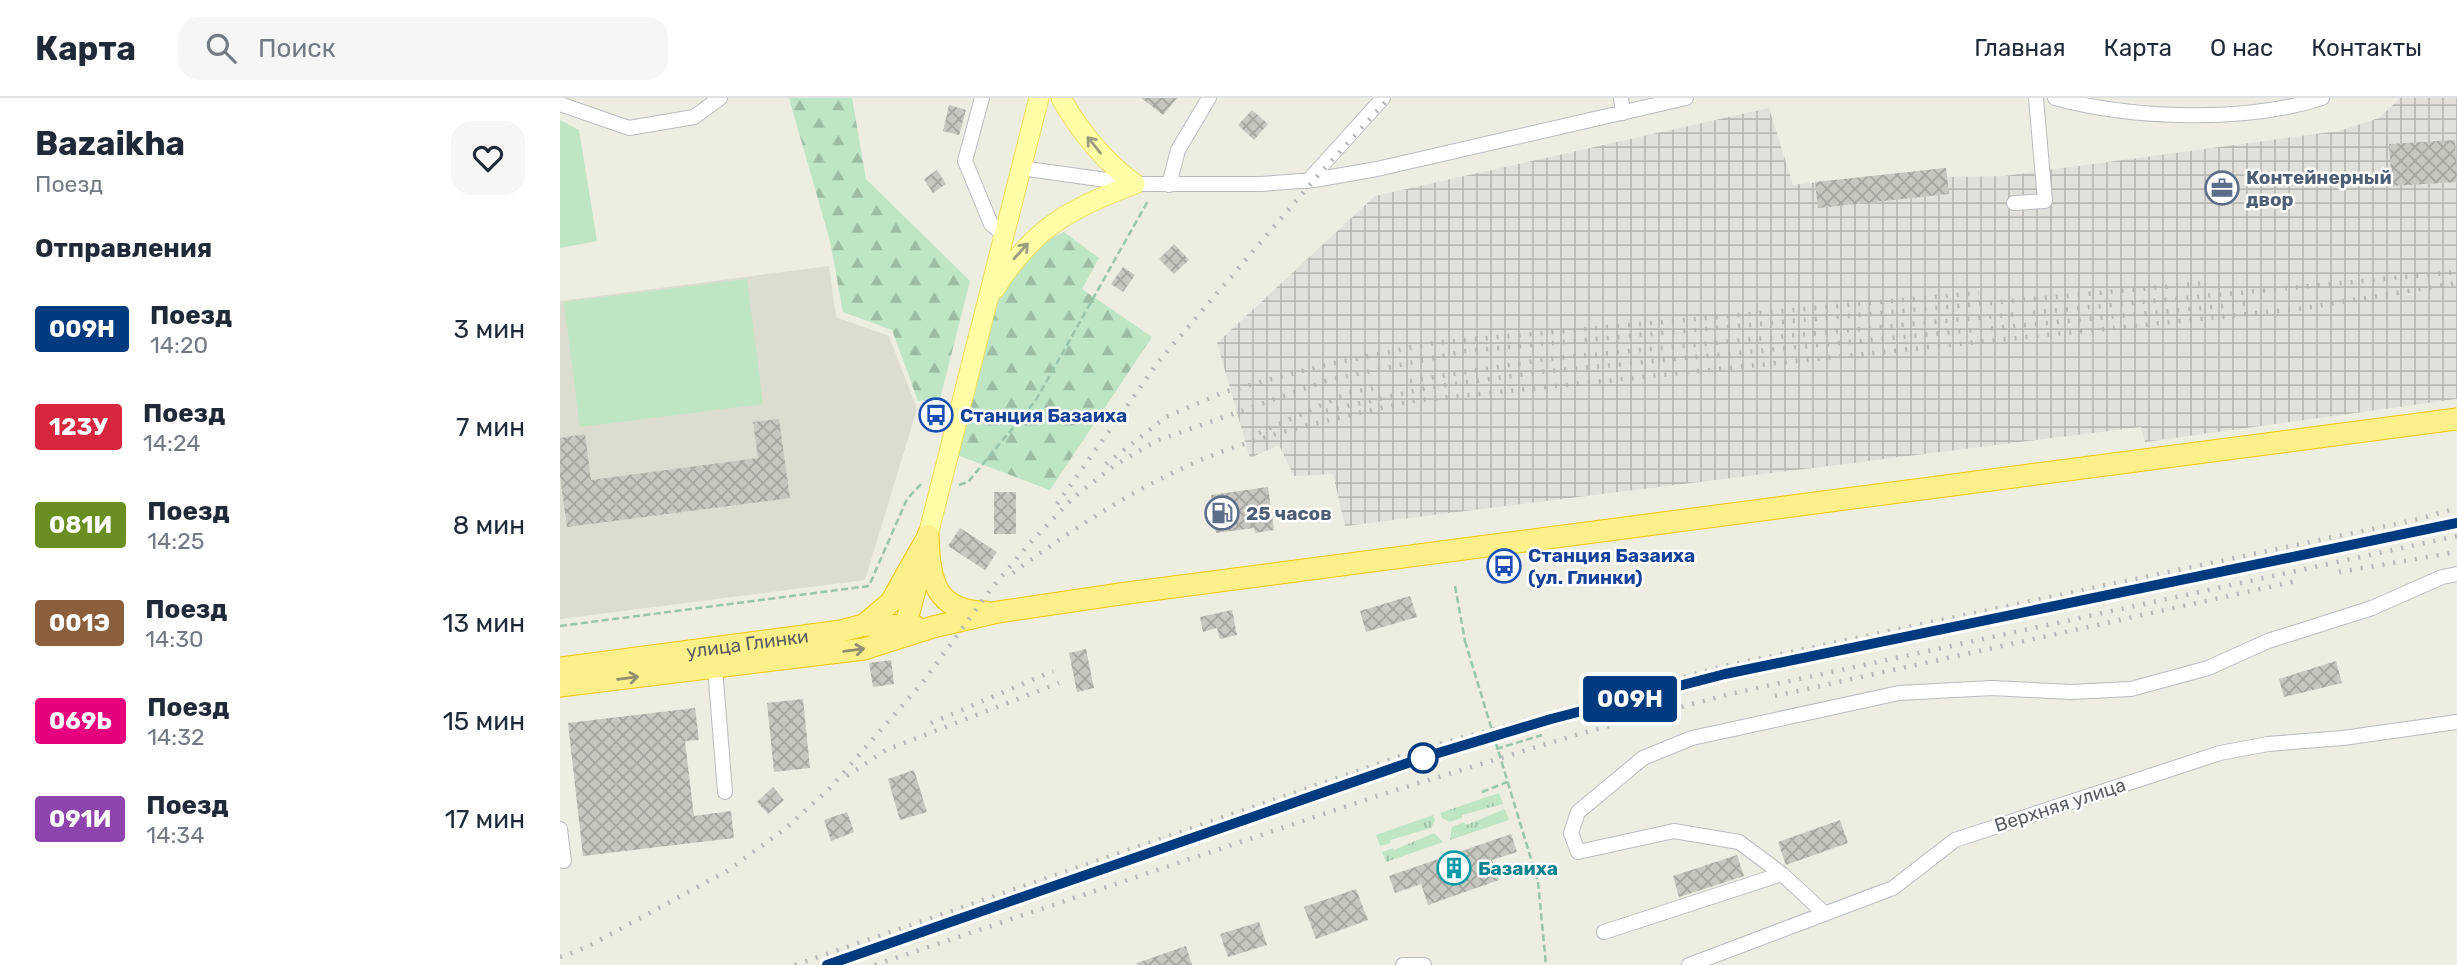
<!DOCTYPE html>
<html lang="ru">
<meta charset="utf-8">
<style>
:root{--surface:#fff;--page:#f6f6f7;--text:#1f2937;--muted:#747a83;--line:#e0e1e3}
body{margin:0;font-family:Rubik,sans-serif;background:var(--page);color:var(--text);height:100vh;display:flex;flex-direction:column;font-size:26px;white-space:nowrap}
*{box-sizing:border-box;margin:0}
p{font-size:23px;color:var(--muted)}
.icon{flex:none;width:38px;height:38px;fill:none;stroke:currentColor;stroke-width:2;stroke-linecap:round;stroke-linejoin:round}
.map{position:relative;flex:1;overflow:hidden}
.side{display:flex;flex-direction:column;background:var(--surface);width:560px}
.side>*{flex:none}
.badge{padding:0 14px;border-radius:5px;font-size:24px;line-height:46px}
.map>.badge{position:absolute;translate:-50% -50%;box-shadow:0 0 0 4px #fff}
h2{padding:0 35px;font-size:26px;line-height:63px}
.round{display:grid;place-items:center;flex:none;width:74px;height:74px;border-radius:21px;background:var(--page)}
.overview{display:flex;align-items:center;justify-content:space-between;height:119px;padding:0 35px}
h1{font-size:33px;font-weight:700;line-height:52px}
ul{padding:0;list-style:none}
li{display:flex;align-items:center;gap:21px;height:98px;padding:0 35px}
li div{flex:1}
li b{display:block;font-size:26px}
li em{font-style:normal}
li .badge{min-width:77px;font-weight:700;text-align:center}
header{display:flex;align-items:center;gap:42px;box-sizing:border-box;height:98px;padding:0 35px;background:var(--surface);border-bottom:2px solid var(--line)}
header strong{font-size:33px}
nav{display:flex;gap:38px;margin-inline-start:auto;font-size:24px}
.search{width:490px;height:63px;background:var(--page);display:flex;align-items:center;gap:18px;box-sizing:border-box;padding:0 24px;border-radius:21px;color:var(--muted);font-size:26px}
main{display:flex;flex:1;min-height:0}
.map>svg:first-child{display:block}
.industrial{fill:url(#industrial-grid)}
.education{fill:#dddcd0}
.grass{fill:url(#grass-tufts)}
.forest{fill:url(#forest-firs)}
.green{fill:#bee5c4}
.building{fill:url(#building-cross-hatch)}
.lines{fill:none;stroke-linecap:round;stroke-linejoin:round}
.minor-casing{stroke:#babbc1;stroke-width:16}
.major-casing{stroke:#f1dd57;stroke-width:21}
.highway-casing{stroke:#f0c800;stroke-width:23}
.path{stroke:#97c6ab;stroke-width:2.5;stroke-dasharray:7 3.5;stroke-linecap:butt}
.minor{stroke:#fff;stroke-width:14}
.major{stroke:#fffea6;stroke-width:19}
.highway{stroke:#fdf08a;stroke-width:21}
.rail{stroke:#b5b6b6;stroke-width:4.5;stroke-dasharray:2 9;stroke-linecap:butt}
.path-bridge{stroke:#97c6ab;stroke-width:2.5;stroke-dasharray:7 3.5;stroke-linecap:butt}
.oneway{stroke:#9c9d7e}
.oneway2{stroke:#939071}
.line-casing{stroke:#fff;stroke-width:16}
.line{stroke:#003b80;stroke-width:10}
.stop-dot{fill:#fff;stroke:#003b80;stroke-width:3.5}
.labels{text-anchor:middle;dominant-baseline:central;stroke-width:5;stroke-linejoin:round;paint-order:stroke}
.service-label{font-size:19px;font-weight:bold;fill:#4e5e75;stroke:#fff;text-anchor:start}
.transit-label{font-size:19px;font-weight:bold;fill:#164399;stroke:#fff;text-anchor:start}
.street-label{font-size:19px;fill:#5a5d63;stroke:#fff}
.culture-label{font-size:19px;font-weight:bold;fill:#0d838f;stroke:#fff;text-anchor:start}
</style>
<header>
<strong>Карта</strong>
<div class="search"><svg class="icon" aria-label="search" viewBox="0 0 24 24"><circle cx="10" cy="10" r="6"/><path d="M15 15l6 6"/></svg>Поиск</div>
<nav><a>Главная</a><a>Карта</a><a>О нас</a><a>Контакты</a></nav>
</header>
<main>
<section class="side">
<div class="overview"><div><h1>Bazaikha</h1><p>Поезд</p></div><a class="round"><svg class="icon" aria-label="heart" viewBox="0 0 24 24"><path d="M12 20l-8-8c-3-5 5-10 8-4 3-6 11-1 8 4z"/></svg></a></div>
<h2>Отправления</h2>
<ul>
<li><span class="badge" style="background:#003b80;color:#fff">009Н</span><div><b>Поезд</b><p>14:20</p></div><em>3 мин</em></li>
<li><span class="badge" style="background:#d7263d;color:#fff">123У</span><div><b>Поезд</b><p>14:24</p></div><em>7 мин</em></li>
<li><span class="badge" style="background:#6b8e23;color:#fff">081И</span><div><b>Поезд</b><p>14:25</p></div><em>8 мин</em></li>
<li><span class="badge" style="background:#8b5e3c;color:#fff">001Э</span><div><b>Поезд</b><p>14:30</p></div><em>13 мин</em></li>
<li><span class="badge" style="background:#e6007e;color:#fff">069Ь</span><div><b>Поезд</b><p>14:32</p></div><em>15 мин</em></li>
<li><span class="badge" style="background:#8e44ad;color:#fff">091И</span><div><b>Поезд</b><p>14:34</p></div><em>17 мин</em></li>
</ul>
</section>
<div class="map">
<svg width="1897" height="867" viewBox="0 0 1897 867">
<defs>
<pattern id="industrial-grid" width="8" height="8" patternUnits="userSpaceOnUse" patternTransform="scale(1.75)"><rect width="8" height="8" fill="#e1e0da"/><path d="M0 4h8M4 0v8" fill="none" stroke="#b9b9b4"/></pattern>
<pattern id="grass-tufts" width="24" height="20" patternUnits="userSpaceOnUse" patternTransform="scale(1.75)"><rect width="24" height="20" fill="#bee5c4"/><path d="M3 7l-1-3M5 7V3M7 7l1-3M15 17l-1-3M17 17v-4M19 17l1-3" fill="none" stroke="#9dbda3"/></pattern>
<pattern id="forest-firs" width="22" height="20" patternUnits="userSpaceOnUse" patternTransform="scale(1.75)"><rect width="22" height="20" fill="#bee5c4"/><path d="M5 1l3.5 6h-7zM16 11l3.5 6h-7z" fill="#9dbda3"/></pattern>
<pattern id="building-cross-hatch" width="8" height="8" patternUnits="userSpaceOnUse" patternTransform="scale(1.75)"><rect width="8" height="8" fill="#c8c7bf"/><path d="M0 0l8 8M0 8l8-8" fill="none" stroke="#a5a59f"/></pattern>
</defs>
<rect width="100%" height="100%" fill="#edede2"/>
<!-- industrial -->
<path class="industrial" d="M1840,0H1897V301L1585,344L1581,329L785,428L773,376L734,378L719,347L690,360L657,245L815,98L1209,10L1233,87L1386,70L1387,79L1444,78L1779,33L1819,20Z"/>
<!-- education -->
<path class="education" d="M269,168L276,219L329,238L357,311L305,482L0,521V203Z"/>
<!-- grass -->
<path class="grass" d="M939,695L943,706L902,717V720L890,724L882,720L880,715Z
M945,711L949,722L890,742L892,729L904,724L906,727Z
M873,717L875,722L871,730L830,742L831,745L820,748L816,737Z
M874,735L883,744L826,764L822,754L833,750L834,752Z"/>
<!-- forest -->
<path class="forest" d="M229,0H292L306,81L410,183L380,301L358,303L332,232L283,214L270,143Z
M504,134L539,160L522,191L592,239L490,392L397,357L432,208L471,150Z"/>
<!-- green -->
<path class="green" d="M0,22L19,32L37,143L0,150Z
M187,181L203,306L20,329L4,204Z"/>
<!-- building -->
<path class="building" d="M581,0H617L603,17Z
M389,7L406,12L399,37L383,33Z
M692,12L708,26L694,42L678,27Z
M1895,42L1897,84L1832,88L1829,46Z
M1386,70L1389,96L1258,110L1255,84Z
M377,72L386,86L373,95L364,81Z
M614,146L629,162L614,176L599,161Z
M563,169L575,177L563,194L551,186Z
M219,321L230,400L7,429L0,378V340L25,336L31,382L198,360L193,324Z
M708,389L714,432L695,435L694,430L656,435L651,397Z
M434,394H456V436H434Z
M400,430L437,454L425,472L388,448Z
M850,498L857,519L806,534L800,513Z
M672,512L677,537L660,541L657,530L643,534L640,519Z
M526,551L534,590L517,594L509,555Z
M331,562L334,586L313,589L309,565Z
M1776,563L1782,585L1724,599L1719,581Z
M243,601L250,670L214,674L207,605Z
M135,610L139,642L125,643L134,718L171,713L174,740L23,758L8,625Z
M354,672L367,714L340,722L328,681Z
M213,689L224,702L208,716L197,704Z
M287,714L294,734L271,743L264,722Z
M1280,722L1288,745L1226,767L1218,744Z
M951,736L957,754L932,762L939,782L868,807L861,786L835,795L829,778Z
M1177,757L1184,778L1119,799L1113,778Z
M796,791L808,822L756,841L744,809Z
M699,824L707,847L668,859L660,836Z
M626,848L632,867H577V865Z"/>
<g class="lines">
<defs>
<path id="minor" d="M422,0L405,63L431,126L443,136
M1061,0L1063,15
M1495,0C1572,21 1686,25 1762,0
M0,6L69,30L134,19L160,0
M461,70L575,86H701L754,82L817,71L1126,0
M748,83L823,0
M609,87L618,52L649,0
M1454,105L1485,103L1476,0
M155,570L165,694
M0,731L4,763
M1222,776L1179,744L1114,733L1018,754L1011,735L1018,714L1083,660L1132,640L1339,595L1432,590L1511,594L1571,591L1648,570L1708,543L1812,510L1882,479L1897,476
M1044,834L1222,776L1265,816
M843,867H864
M1129,867L1333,790L1395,742L1660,655L1708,646L1783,640L1897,624"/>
<path id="major" d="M501,0C520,34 544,63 575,86
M435,191C472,131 510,110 575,86
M368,437L479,0"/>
<g id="highway">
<path d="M368,437C369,480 374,514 426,514"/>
<path d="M304,527L331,504L366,442"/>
<path d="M343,537L362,466"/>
<path id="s1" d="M0,570L281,533L304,527L355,528"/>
<path d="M0,588L304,551L373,529L438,514L560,496L1897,321"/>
</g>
</defs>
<!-- minor casing -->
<use href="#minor" class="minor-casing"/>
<!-- major casing -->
<use href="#major" class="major-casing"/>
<!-- highway casing -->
<use href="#highway" class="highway-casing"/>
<!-- path -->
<path class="path" d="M399,387L408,384L476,302L589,101
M895,488L905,543
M0,528L309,488L347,401L363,384
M936,651L982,637
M922,694L947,684
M978,784L986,867"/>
<!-- minor -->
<use href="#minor" class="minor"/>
<!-- major -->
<use href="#major" class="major"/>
<!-- highway -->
<use href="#highway" class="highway"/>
<!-- rail -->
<path class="rail" d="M850,283L987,261L1897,174
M766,313L871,289L980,274L1693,205
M699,335L788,295L819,289
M546,366L606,319L664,294L765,267L874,245L1419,195
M497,406L599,263L754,82L829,0
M1777,449L1897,425
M1779,474L1897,454
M453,475C512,431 573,391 641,362C708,334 782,319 852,303L1745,210L1897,185
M1215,598L1741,482
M371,625L493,573
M287,678L326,652L499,585
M0,859L27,849L167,773L225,731L270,690L363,584L431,491L469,446L514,399L555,367L596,343L769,282L906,253L1647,185
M235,867L861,651L1164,568L1859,421L1897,410
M267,867L341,841
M315,867L820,697L1019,636L1170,596L1897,438"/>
<!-- path-bridge -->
<path class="path-bridge" d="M905,543L978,784"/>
</g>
<!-- one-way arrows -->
<defs><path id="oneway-shaft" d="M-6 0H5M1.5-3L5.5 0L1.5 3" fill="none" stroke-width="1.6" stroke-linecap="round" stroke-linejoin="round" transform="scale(1.75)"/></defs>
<g class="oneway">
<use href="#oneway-shaft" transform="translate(534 47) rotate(-129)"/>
<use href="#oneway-shaft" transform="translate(461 153) rotate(-48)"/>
</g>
<g class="oneway2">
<use href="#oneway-shaft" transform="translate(294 552) rotate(-8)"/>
<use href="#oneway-shaft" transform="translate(68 580) rotate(-7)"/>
</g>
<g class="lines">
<defs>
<path id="line" d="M267,867L865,659L991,621L1165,576L1897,425"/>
</defs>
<!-- line casing -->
<use href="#line" class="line-casing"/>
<!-- line -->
<use href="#line" class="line"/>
</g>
<!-- icons -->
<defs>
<symbol id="office-ring" viewBox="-11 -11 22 22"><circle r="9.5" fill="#fff" stroke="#5c6f8a" stroke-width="1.5"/><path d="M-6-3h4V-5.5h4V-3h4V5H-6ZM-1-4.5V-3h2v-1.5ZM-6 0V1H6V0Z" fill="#5c6f8a"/></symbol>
<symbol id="bus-ring" viewBox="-11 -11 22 22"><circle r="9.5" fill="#fff" stroke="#1a4fb4" stroke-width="1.5"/><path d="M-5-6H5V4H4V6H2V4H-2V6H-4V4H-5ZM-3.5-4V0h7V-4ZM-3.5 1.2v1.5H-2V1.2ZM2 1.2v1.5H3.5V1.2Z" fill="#1a4fb4"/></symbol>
<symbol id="fuel-ring" viewBox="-11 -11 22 22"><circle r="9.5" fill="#fff" stroke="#5c6f8a" stroke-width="1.5"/><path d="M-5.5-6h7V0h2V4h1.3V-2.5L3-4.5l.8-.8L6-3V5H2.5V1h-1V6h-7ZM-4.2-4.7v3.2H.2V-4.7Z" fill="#5c6f8a"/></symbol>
<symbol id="building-ring" viewBox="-11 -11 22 22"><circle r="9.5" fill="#fff" stroke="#0f9aa8" stroke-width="1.5"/><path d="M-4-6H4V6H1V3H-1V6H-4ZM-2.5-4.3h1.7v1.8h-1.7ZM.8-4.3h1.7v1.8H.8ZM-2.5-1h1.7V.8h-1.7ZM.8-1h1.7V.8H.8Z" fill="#0f9aa8"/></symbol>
</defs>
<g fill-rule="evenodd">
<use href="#office-ring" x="1643" y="71" width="38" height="38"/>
<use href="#bus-ring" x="357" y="298" width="38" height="38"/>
<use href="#fuel-ring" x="643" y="396" width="38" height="38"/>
<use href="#bus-ring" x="925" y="449" width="38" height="38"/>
<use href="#building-ring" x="875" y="751" width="38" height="38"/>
</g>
<!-- markers -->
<circle class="stop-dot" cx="863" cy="660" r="14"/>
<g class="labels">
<!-- service labels -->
<g class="service-label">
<text x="1686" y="79">Контейнерный<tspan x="1686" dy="22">двор</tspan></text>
<text x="686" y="415">25 часов</text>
</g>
<!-- transit labels -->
<g class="transit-label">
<text x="400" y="317">Станция Базаиха</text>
<text x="968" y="457">Станция Базаиха<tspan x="968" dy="22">(ул. Глинки)</tspan></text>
</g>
<!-- street labels -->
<g class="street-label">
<text stroke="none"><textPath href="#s1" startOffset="189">улица Глинки</textPath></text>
<text transform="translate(1500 707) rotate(-18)">Верхняя улица</text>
</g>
<!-- culture labels -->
<g class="culture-label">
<text x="918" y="770">Базаиха</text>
</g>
</g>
</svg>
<b class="badge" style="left:1070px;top:601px;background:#003b80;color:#fff">009Н</b>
</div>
</main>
